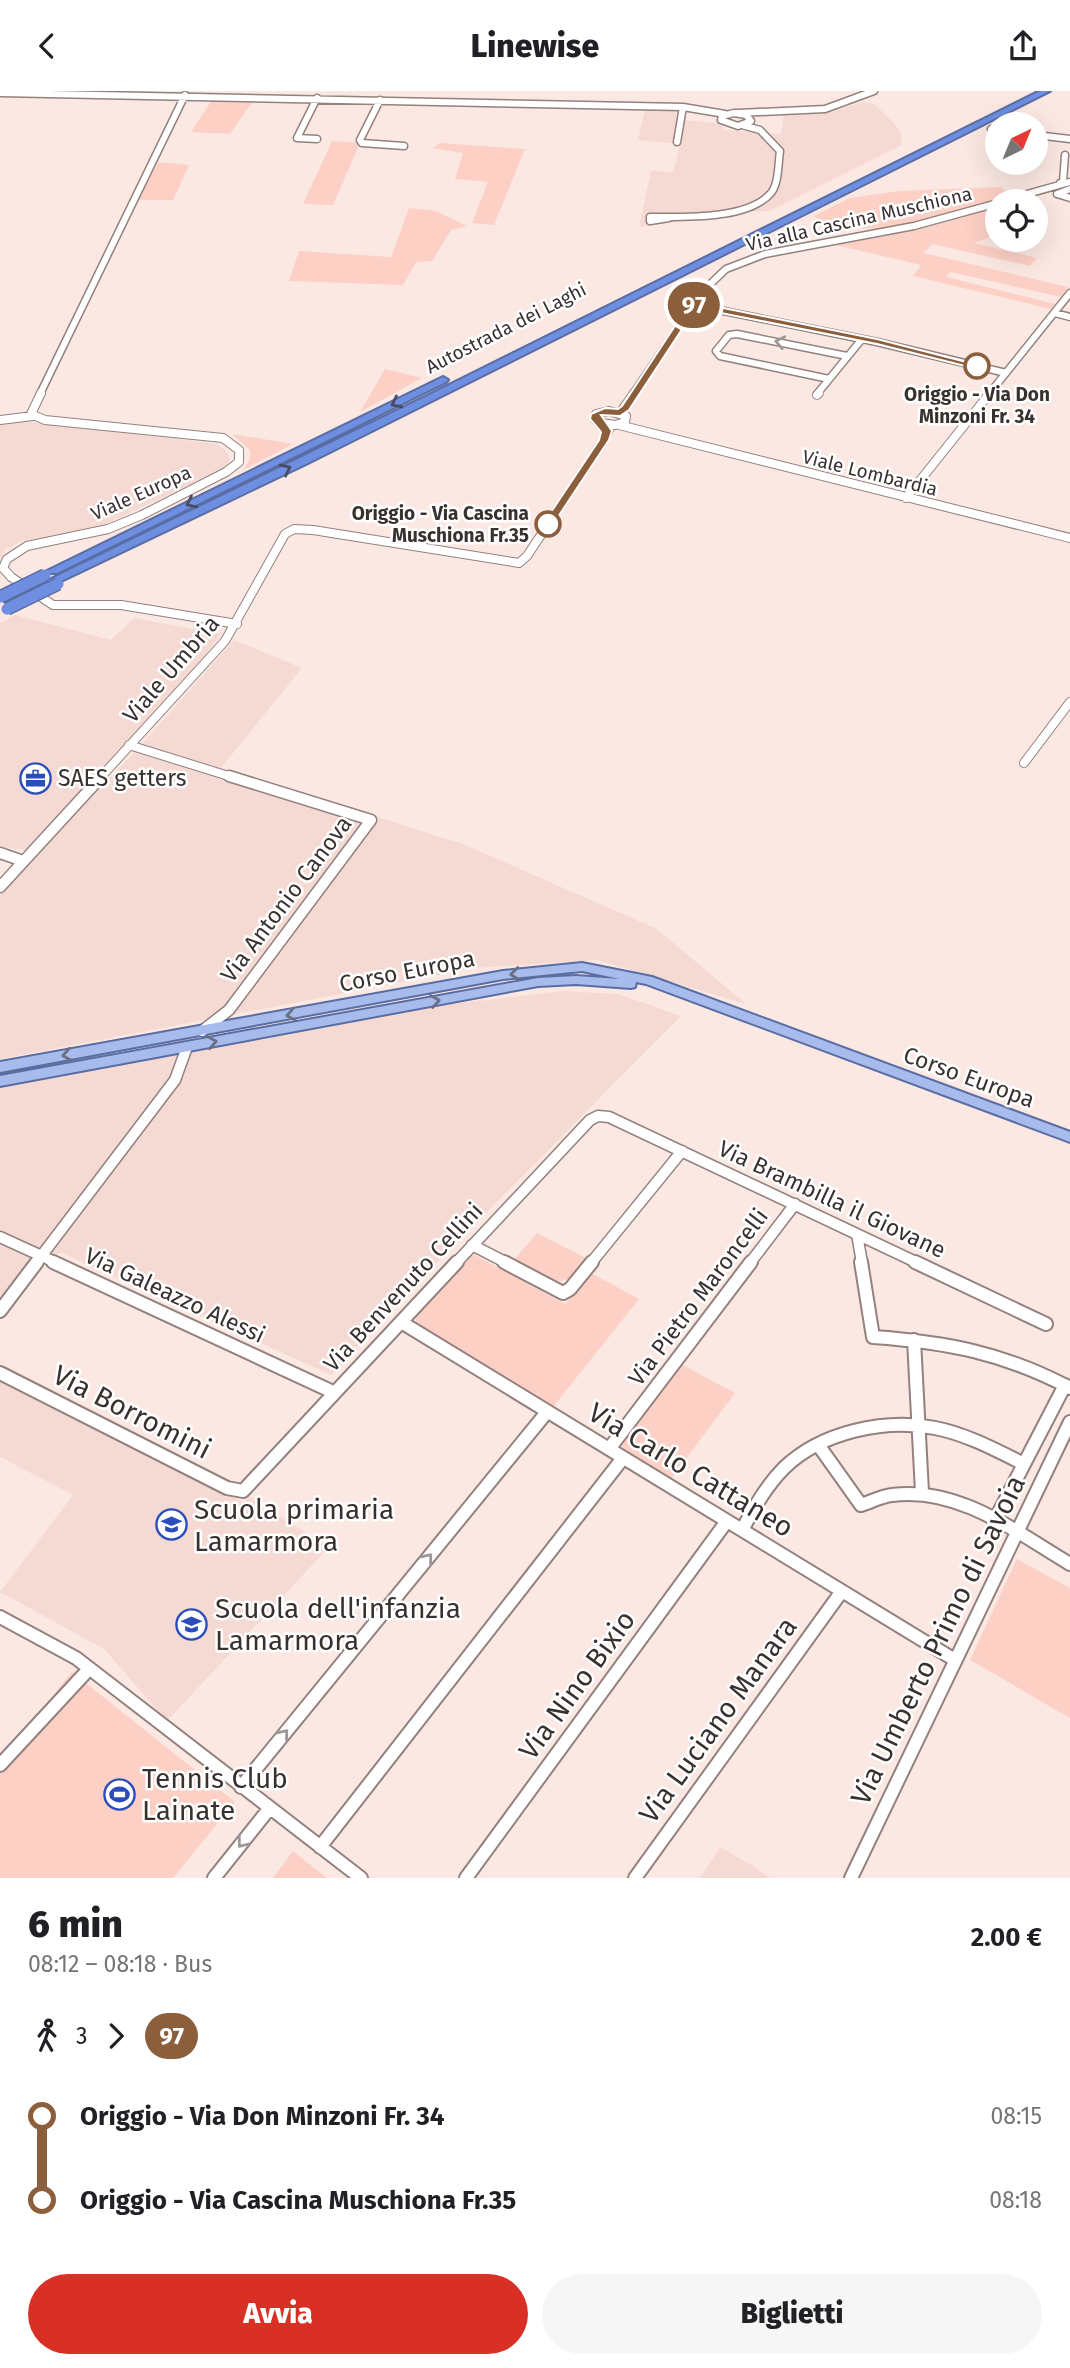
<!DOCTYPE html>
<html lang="it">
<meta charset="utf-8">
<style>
:root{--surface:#fff;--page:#f6f6f6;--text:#202124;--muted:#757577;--accent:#d93025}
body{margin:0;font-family:"Fira Sans",sans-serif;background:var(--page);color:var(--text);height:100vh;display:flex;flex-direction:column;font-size:26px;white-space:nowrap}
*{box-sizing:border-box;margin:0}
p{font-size:23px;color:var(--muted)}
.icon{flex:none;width:38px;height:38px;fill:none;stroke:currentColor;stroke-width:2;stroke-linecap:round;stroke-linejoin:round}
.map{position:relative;height:1787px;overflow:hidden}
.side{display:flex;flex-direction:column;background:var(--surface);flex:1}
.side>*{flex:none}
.badge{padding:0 14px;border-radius:23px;font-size:24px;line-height:46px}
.needle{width:46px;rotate:43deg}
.tools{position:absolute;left:985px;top:21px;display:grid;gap:14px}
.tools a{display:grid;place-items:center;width:63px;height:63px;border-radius:50%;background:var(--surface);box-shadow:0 7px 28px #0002;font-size:35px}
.map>.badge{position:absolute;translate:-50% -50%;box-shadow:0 0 0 4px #fff}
.legs{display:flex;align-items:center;gap:10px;height:77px;padding:0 28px;font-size:23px}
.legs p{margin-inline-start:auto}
.head{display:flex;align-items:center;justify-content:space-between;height:119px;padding:0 28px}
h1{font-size:38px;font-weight:800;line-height:52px}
.primary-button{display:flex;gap:14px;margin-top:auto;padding:14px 28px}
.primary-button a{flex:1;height:80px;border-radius:42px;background:var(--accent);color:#fff;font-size:28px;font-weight:800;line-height:80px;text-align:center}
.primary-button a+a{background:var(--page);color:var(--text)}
ul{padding:0 28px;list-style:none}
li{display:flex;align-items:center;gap:24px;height:84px;font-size:26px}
li i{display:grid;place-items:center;width:10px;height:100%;margin:0 9px;background:currentColor}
li i::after{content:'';width:18px;height:18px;margin:-9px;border:5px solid;border-radius:50%;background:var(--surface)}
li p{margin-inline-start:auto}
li:first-child i{background:linear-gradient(#0000 50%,currentColor 0)}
li:last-child i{background:linear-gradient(currentColor 50%,#0000 0)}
header{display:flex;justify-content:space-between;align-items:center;height:91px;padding:0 28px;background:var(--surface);font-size:32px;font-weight:800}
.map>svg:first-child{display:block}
.built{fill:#f5dad4}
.green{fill:#fdd0c5}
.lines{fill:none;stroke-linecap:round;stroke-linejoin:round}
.minor-far3-casing{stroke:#92817d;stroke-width:9}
.minor-far2-casing{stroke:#92817d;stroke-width:10}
.minor-far1-casing{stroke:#92817d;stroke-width:13}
.minor-casing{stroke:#92817d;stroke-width:16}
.major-casing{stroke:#5a6da3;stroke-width:4}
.highway-casing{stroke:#5a6da3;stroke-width:4}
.minor-far3{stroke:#fff;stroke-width:6}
.minor-far2{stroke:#fff;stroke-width:8}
.minor-far1{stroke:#fff;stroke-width:10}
.minor{stroke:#fff;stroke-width:12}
.major{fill:#a7bbed;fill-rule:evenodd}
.highway{fill:#6d8ee1;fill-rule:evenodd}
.highway-bridge-casing{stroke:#5a6da3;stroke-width:14;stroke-linecap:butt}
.highway-bridge{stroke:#6d8ee1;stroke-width:11}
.oneway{stroke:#9c9897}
.oneway2{stroke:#484d64}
.oneway3{stroke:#6a6f84}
.line-1{fill:#8b5e3c;stroke:#fff;stroke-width:2}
.stop-1-dot{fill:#fff;stroke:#8b5e3c;stroke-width:3.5}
.labels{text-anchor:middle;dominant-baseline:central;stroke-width:5;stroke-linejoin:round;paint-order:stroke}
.far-street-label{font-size:19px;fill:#38312f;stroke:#fff}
.far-stop-label{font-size:19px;font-weight:bold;fill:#38312f;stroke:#fff}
.street-label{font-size:23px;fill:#38312f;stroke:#fff}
.poi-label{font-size:23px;fill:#38312f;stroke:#fff;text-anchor:start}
.near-street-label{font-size:28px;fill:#38312f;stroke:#fff}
.near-poi-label{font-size:28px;fill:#38312f;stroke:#fff;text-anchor:start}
</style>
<header><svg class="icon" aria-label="back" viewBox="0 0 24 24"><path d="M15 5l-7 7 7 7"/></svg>Linewise<svg class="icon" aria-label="share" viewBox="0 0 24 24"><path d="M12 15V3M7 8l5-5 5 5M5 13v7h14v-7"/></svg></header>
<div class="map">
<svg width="1070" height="1787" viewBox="0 0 1070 1787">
<rect width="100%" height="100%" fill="#fbe8e3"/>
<!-- built -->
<path class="built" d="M862,11L874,13L895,33L901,43L902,54L770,120L742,121L639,136L651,80L673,81L680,53L638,49L645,18L685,20L684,29L716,32L723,35L724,39L781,43L784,22L831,21Z
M40,331L217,353L227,361L230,368L225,377L93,439L23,450L5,458L0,470V332Z
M15,524L111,549L134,527L221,543L199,573L26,759L0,756V532Z
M234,549L302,577L221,677L463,753L657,838L746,913L597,869L476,877L0,968V804L141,654Z
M562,900L618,903L681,925L391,1218L331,1284L62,1162L31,1170L0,1211V993L436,915Z
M0,1289L243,1411L250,1406L329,1456L167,1630L104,1558L0,1501L73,1404L0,1366Z
M720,1756L753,1775L770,1787H700Z"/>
<!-- green -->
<path class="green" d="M214,6L255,7L230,43L191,41Z
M332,50L360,52L333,114L303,113Z
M441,52L525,58L494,134L472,132L488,91L455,88L463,62L432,57Z
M159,71L189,74L173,109H134Z
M1001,96L1011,105L928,127L929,129L880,138L823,135L814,125L850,107L900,100Z
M409,117L436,120L467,135L451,139L432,170L416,171L403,194L289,190L299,160L391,166Z
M985,120L997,123V144L974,152L1037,167L1030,175L932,153L924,162L1068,196L1061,206L950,181L946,186L1055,213L1051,218L913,185L921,174L836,154L925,137Z
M385,278L422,287L360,321Z
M232,343L293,353L243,379L250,368V359Z
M537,1142L586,1167L568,1188L554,1192L513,1170Z
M475,1164L565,1213L591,1182L639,1208L553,1316L416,1232V1222L468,1166Z
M681,1273L735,1302L671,1388L624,1360L622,1353Z
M1017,1468L1070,1497V1627L970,1569Z
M72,1581L235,1711L173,1787H0V1670Z
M293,1760L327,1787H273Z"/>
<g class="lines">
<defs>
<path id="minor-far3" d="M0,2L683,16L725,23
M317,7L297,47L317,48
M380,9L360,49L362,52L404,55
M734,22L746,24L751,30L738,35L721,29L722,25Z
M738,22L825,18L874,0
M991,38L998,39
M1036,44L1070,48
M677,51L683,16
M1060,92L1063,91L1065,64
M1070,98L1057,103L1070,107
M1002,110L1070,91
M669,127L650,130V126C682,126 748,129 771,102C779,92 778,73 780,60L760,39L742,34
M694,214L877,251L1006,282
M1055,222L1070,226
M829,288L720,265L716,260L729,244L737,243L847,265
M40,303L185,4
M633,303L704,199L726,178L765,163L914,135L998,112
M817,303L862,248
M989,303L1070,202"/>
<path id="minor-far2" d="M41,302L31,323L45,329L223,347L239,359V371L226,381L142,424L108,438L27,455L7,468L3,477L11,486L53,514H121L237,533
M817,304L819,302
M620,322L634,302
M0,329L33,325
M601,332L615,334L625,331L626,325L609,320L596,323L595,328L606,340
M619,334L1070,447
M906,407L990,302
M129,654L235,687
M1024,672L1070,611
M100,687L225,550L285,443L294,438L313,439L519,472L527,465L604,349L611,334"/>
<path id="minor-far1" d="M0,762L23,770
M0,796L102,685
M202,940L229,919L371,729L229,685
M857,1143L862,1172
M0,1146L57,1172
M472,1154L507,1172
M36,1172L175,989L187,956
M456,1172L590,1029L598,1025L609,1026L918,1172
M591,1172L682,1060
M750,1172L795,1113"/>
<path id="minor" d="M53,1171L333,1301
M504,1171L563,1202L570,1198L592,1171
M861,1171L873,1246C946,1251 1004,1262 1070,1297
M915,1171L1046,1233
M0,1220L37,1171
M401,1231L955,1569
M914,1249L922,1401
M0,1282L227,1397L243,1400L457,1171
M819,1355L861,1414C871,1411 881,1405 892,1404C958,1395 1016,1441 1070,1473
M609,1358L751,1171
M995,1429L1065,1294
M742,1439C754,1417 766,1395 784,1377C821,1341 885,1327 935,1337C966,1343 996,1359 1024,1373
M0,1526L76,1567L361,1787
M0,1674L89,1578
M241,1696L547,1321
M320,1756L623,1367
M214,1787L269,1718
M466,1787L727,1430
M635,1787L842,1500
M851,1787L1070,1331"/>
<path id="major" d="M582,872L652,886L1070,1041V1051L646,893L636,891L635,896L631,897L576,893L538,895L0,995V985L538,887L576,885L620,888L582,880L503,888L0,981V971L503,880Z"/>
<path id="highway" d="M1040,0H1050L306,373L57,492L53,493L47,490L423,307Z
M443,286L448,289L446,291L57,482H49L47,480Z"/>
</defs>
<!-- minor-far3 casing -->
<use href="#minor-far3" class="minor-far3-casing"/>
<!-- minor-far2 casing -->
<use href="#minor-far2" class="minor-far2-casing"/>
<!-- minor-far1 casing -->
<use href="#minor-far1" class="minor-far1-casing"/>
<!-- minor casing -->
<use href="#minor" class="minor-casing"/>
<!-- major casing -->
<use href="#major" class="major-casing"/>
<!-- highway casing -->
<use href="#highway" class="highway-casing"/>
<!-- minor-far3 -->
<use href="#minor-far3" class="minor-far3"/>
<!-- minor-far2 -->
<use href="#minor-far2" class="minor-far2"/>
<!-- minor-far1 -->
<use href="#minor-far1" class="minor-far1"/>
<!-- minor -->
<use href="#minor" class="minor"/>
<!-- major -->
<use href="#major" class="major"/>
<!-- highway -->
<use href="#highway" class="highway"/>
<defs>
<path id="highway-bridge" d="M0,506L45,484
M7,518L58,493"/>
</defs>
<!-- highway-bridge casing -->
<use href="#highway-bridge" class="highway-bridge-casing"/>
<!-- highway-bridge -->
<use href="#highway-bridge" class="highway-bridge"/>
</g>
<!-- one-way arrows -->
<defs><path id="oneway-chevron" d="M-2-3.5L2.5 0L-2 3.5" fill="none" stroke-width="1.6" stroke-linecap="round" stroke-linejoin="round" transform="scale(1.75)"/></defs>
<g class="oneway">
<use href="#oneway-chevron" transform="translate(780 251) rotate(-169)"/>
<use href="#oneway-chevron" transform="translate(428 1467) rotate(-51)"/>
<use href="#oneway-chevron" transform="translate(284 1643) rotate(-51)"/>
<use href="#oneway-chevron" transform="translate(242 1752) rotate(128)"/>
</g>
<g class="oneway2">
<use href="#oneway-chevron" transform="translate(396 312) rotate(154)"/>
<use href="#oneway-chevron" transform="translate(286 378) rotate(-26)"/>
<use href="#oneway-chevron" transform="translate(191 412) rotate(154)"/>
</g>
<g class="oneway3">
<use href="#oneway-chevron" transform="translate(515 883) rotate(174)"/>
<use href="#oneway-chevron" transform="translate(435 910) rotate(-10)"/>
<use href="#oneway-chevron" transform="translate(291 924) rotate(169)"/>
<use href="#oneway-chevron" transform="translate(212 951) rotate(-10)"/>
<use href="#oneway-chevron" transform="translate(67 964) rotate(170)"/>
</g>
<!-- line-1 -->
<path class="line-1" d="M694,211L877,248L982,275L977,278L877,253L696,217L629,319L620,325L601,324L612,340L609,349L552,435H544L543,433L599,349L601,341L590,328L591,323L605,317L618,318L622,315L690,212Z"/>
<!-- icons -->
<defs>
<symbol id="office-ring" viewBox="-11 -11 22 22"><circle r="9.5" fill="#fff" stroke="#2b4dbc" stroke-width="1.5"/><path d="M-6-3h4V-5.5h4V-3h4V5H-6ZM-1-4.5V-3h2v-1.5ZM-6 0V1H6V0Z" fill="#2b4dbc"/></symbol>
<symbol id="school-ring" viewBox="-11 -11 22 22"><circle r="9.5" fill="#fff" stroke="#2b4dbc" stroke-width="1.5"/><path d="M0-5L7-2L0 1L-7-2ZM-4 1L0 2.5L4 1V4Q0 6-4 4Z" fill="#2b4dbc"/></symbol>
<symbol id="stadium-ring" viewBox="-11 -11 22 22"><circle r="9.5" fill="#fff" stroke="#2b4dbc" stroke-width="1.5"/><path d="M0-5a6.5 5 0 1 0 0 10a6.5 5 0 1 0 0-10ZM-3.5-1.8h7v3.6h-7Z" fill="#2b4dbc"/></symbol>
</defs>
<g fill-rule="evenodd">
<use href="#office-ring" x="18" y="670" width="35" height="35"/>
<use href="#school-ring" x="154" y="1416" width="35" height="35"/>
<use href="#school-ring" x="174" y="1516" width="35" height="35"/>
<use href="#stadium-ring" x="102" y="1686" width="35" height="35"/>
</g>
<!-- markers -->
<g class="stop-1-dot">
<circle cx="977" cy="275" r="12"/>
<circle cx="548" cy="433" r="12"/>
</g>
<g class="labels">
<!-- far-street labels -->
<g class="far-street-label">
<text transform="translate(859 128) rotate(-13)">Via alla Cascina Muschiona</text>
<text transform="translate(506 237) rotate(-27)">Autostrada dei Laghi</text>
<text transform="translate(870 382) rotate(14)">Viale Lombardia</text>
<text transform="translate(141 402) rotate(-24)">Viale Europa</text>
</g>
<!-- far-stop labels -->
<g class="far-stop-label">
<text x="977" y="303">Origgio - Via Don<tspan x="977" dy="22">Minzoni Fr. 34</tspan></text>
<text x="529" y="422" text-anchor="end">Origgio - Via Cascina<tspan x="529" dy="22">Muschiona Fr.35</tspan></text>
</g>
<!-- street labels -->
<g class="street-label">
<text transform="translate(171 578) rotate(-49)">Viale Umbria</text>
<text transform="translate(286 808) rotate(-53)">Via Antonio Canova</text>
<text transform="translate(407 880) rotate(-11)">Corso Europa</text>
<text transform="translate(969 986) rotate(20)">Corso Europa</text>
<text transform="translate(832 1108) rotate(25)">Via Brambilla il Giovane</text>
<text transform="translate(403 1196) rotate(-47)">Via Benvenuto Cellini</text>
<text transform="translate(175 1204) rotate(25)">Via Galeazzo Alessi</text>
<text transform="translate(698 1206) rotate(-53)">Via Pietro Maroncelli</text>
</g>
<!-- poi labels -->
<g class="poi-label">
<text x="58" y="687">SAES getters</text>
</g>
<!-- near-street labels -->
<g class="near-street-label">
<text transform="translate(132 1321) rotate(27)">Via Borromini</text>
<text transform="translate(691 1379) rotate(31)">Via Carlo Cattaneo</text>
<text transform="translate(938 1549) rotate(-64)">Via Umberto Primo di Savoia</text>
<text transform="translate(577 1594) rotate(-54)">Via Nino Bixio</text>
<text transform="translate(718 1629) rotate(-54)">Via Luciano Manara</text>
</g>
<!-- near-poi labels -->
<g class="near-poi-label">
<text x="194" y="1418">Scuola primaria<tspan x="194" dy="32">Lamarmora</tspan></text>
<text x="215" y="1517">Scuola dell'infanzia<tspan x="215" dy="32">Lamarmora</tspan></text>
<text x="142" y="1687">Tennis Club<tspan x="142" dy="32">Lainate</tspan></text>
</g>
</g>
</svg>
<div class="tools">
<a><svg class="needle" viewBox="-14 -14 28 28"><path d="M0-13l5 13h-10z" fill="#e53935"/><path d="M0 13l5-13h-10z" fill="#757577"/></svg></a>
<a><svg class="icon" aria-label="locate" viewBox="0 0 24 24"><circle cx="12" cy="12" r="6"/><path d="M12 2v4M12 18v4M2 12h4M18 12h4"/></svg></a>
</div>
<b class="badge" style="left:694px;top:214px;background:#8b5e3c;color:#fff">97</b>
</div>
<section class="side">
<div class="head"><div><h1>6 min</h1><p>08:12 – 08:18 · Bus</p></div><b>2.00 €</b></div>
<div class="legs"><svg class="icon" aria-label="walk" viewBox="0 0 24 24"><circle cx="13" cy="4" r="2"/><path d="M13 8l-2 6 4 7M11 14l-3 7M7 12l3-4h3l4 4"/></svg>3<svg class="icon" aria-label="forward" viewBox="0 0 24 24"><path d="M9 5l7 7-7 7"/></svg><b class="badge" style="background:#8b5e3c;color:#fff">97</b></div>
<ul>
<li><i style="color:#8b5e3c"></i><b>Origgio - Via Don Minzoni Fr. 34</b><p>08:15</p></li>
<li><i style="color:#8b5e3c"></i><b>Origgio - Via Cascina Muschiona Fr.35</b><p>08:18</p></li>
</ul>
<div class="primary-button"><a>Avvia</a><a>Biglietti</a></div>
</section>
